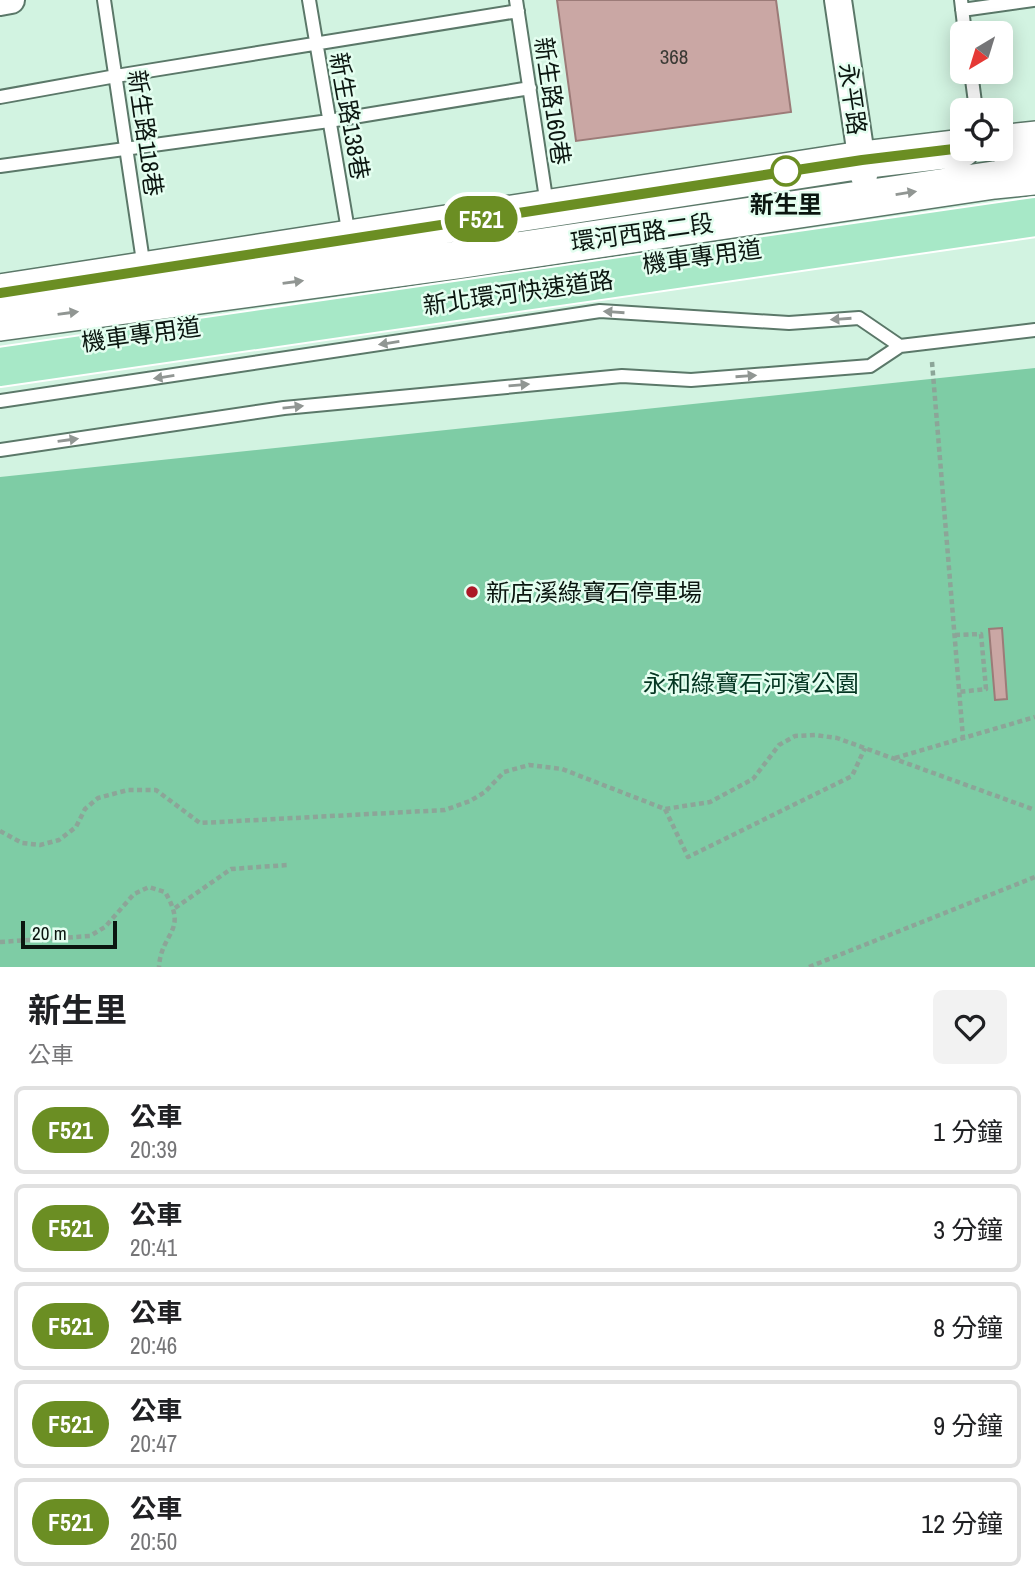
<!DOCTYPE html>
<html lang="zh-TW">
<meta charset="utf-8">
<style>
:root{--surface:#fff;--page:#f2f2f2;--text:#202124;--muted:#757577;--line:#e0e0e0}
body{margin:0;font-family:"Archivo Narrow","Noto Sans TC",sans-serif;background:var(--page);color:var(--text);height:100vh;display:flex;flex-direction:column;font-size:26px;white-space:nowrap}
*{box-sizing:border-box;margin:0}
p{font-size:23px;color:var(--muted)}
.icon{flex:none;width:38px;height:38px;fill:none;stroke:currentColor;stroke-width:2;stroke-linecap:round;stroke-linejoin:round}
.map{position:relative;height:967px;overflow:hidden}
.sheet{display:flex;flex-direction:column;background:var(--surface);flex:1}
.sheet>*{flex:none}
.badge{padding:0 14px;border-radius:23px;font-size:24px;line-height:46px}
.needle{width:46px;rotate:218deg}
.fabs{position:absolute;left:950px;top:21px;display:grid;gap:14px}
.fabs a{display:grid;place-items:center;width:63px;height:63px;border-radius:10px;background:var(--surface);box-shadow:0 4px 18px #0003;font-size:35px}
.scale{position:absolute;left:21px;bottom:18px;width:96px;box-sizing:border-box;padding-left:7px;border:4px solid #0b1610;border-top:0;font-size:19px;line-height:24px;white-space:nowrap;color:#0b1610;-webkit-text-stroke:5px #e4fef0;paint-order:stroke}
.map>.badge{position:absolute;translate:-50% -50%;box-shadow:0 0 0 4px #fff}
.round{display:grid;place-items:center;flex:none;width:74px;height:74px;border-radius:10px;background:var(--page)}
.headline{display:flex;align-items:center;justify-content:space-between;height:119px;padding:0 28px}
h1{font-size:33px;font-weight:700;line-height:52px}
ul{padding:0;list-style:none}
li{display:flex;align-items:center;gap:21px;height:88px;margin:0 14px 10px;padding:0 14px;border:4px solid var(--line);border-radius:10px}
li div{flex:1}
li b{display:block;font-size:26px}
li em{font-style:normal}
li .badge{min-width:77px;font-weight:700;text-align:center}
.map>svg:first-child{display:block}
.green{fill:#7ecca5}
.building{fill:#caa7a4;stroke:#9c7b78;stroke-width:2}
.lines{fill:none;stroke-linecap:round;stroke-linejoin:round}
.service-casing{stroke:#5b7869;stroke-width:16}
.minor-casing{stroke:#5b7869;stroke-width:30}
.secondary-casing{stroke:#5b7869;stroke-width:40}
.trunk-casing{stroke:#fff;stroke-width:42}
.path{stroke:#8ca598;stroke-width:4.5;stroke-dasharray:5 3.5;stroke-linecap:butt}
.service{stroke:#fff;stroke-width:12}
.minor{stroke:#fff;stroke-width:26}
.secondary{stroke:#fff;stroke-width:37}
.trunk{stroke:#a7e8c7;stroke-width:38}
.oneway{fill:#919693}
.line-casing{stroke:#fff;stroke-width:16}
.line{stroke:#6b8e23;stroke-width:10}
.stop-dot{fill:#fff;stroke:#6b8e23;stroke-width:3.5}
.poi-dot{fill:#ac1827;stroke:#e4fef0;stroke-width:2.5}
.labels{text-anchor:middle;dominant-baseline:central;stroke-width:5;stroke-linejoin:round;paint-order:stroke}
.number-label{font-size:21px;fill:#3b3a35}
.street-label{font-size:24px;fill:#0b1610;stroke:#e4fef0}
.stop-label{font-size:24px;font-weight:bold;fill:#0b1610;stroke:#e4fef0}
.poi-label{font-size:24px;fill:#0b1610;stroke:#e4fef0;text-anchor:start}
.park-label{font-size:24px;fill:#043622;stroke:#e4fef0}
</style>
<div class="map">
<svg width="1035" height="967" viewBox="0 0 1035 967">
<rect width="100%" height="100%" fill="#d2f3e1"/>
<!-- green -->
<path class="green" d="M1035,368V967H0V477Z"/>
<!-- building -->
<path class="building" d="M557,0H776L791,112L576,141Z
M1002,628L1007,699L995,700L989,629Z"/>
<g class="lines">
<defs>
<path id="service" d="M104,0L144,268
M309,0L349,236
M516,0L547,205
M961,0L965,33
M962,10L1033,0
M971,72L976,110
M0,97L116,76L518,11
M0,166L329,121L530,88
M0,401L600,311L789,323L859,318L900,346
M0,450L284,408L622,376L691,380L870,366L900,346L1035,330"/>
<path id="minor" d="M838,0L864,176
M0,2L11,0"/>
<path id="secondary" d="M1001,144L1035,140
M0,293L862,160L962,148
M0,322L457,260L994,180L1035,176"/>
<path id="trunk" d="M0,367L1035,217"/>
</defs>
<!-- service casing -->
<use href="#service" class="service-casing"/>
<!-- minor casing -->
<use href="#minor" class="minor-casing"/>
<!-- secondary casing -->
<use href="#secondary" class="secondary-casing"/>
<!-- trunk casing -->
<use href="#trunk" class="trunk-casing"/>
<!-- path -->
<path class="path" d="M932,362L963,738
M955,635L981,634L986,689L959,692
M895,758L1035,717
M665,809L688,857L852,776L865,748
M0,831L22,843L40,845L59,840L76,827L85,809L98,798L128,790H156L200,823L445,810L470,801L485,792L504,772L529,765L562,769L665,809L710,802L753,779L779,745L795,736L815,735L837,738L1035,810
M175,908L231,869L287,865
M0,942L90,936L105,927L134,894L149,887L165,892C189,932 161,932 159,967
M809,967L1035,877"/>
<!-- service -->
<use href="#service" class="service"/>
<!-- minor -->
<use href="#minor" class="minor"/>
<!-- secondary -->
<use href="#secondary" class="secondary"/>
<!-- trunk -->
<use href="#trunk" class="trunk"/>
</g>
<!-- one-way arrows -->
<defs><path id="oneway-solid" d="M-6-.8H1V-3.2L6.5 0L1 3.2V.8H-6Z" transform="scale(1.75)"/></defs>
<g class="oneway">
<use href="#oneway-solid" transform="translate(906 193) rotate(-9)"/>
<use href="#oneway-solid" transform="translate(293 282) rotate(-8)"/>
<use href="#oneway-solid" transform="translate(614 312) rotate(-176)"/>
<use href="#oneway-solid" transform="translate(68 313) rotate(-8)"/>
<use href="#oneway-solid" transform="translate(841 319) rotate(176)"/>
<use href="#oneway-solid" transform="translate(389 343) rotate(171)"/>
<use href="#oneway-solid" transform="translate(746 376) rotate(-4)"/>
<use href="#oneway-solid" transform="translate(164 377) rotate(171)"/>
<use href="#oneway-solid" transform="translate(519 385) rotate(-5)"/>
<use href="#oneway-solid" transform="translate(293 407) rotate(-6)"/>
<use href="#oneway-solid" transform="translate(68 440) rotate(-8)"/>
</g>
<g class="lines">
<defs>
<path id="line" d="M0,293L862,160L962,148"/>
</defs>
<!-- line casing -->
<use href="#line" class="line-casing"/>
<!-- line -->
<use href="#line" class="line"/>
</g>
<!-- markers -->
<circle class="stop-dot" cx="786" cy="171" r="14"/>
<circle class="poi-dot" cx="472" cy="592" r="7"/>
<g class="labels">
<!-- number labels -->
<g class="number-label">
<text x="674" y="56">368</text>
</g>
<!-- street labels -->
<g class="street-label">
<text transform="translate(853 99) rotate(82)">永平路</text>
<text transform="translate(553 101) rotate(82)">新生路160巷</text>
<text transform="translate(350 116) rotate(80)">新生路138巷</text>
<text transform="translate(146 133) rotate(82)">新生路118巷</text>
<text transform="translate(642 232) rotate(-8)">環河西路二段</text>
<text transform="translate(702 256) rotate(-8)">機車專用道</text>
<text transform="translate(518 292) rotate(-8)">新北環河快速道路</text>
<text transform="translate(141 334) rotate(-8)">機車專用道</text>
</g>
<!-- stop labels -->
<g class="stop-label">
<text x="786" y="204">新生里</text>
</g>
<!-- poi labels -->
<g class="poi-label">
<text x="486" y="592">新店溪綠寶石停車場</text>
</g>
<!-- park labels -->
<g class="park-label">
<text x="751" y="683">永和綠寶石河濱公園</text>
</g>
</g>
</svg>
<div class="fabs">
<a><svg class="needle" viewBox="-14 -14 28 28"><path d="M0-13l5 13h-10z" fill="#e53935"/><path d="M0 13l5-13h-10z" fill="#757577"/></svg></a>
<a><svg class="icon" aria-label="locate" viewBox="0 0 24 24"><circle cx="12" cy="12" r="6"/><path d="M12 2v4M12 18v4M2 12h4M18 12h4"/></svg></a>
</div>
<div class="scale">20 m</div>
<b class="badge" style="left:481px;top:219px;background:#6b8e23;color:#fff">F521</b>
</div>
<section class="sheet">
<div class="headline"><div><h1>新生里</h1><p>公車</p></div><a class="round"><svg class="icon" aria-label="heart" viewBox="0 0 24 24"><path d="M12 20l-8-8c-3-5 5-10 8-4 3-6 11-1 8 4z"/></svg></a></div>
<ul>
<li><span class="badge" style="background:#6b8e23;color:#fff">F521</span><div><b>公車</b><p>20:39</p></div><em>1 分鐘</em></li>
<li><span class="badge" style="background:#6b8e23;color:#fff">F521</span><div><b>公車</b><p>20:41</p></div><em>3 分鐘</em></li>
<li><span class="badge" style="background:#6b8e23;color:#fff">F521</span><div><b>公車</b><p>20:46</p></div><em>8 分鐘</em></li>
<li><span class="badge" style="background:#6b8e23;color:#fff">F521</span><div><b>公車</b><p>20:47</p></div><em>9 分鐘</em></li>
<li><span class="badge" style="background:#6b8e23;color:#fff">F521</span><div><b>公車</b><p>20:50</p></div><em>12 分鐘</em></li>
</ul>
</section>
